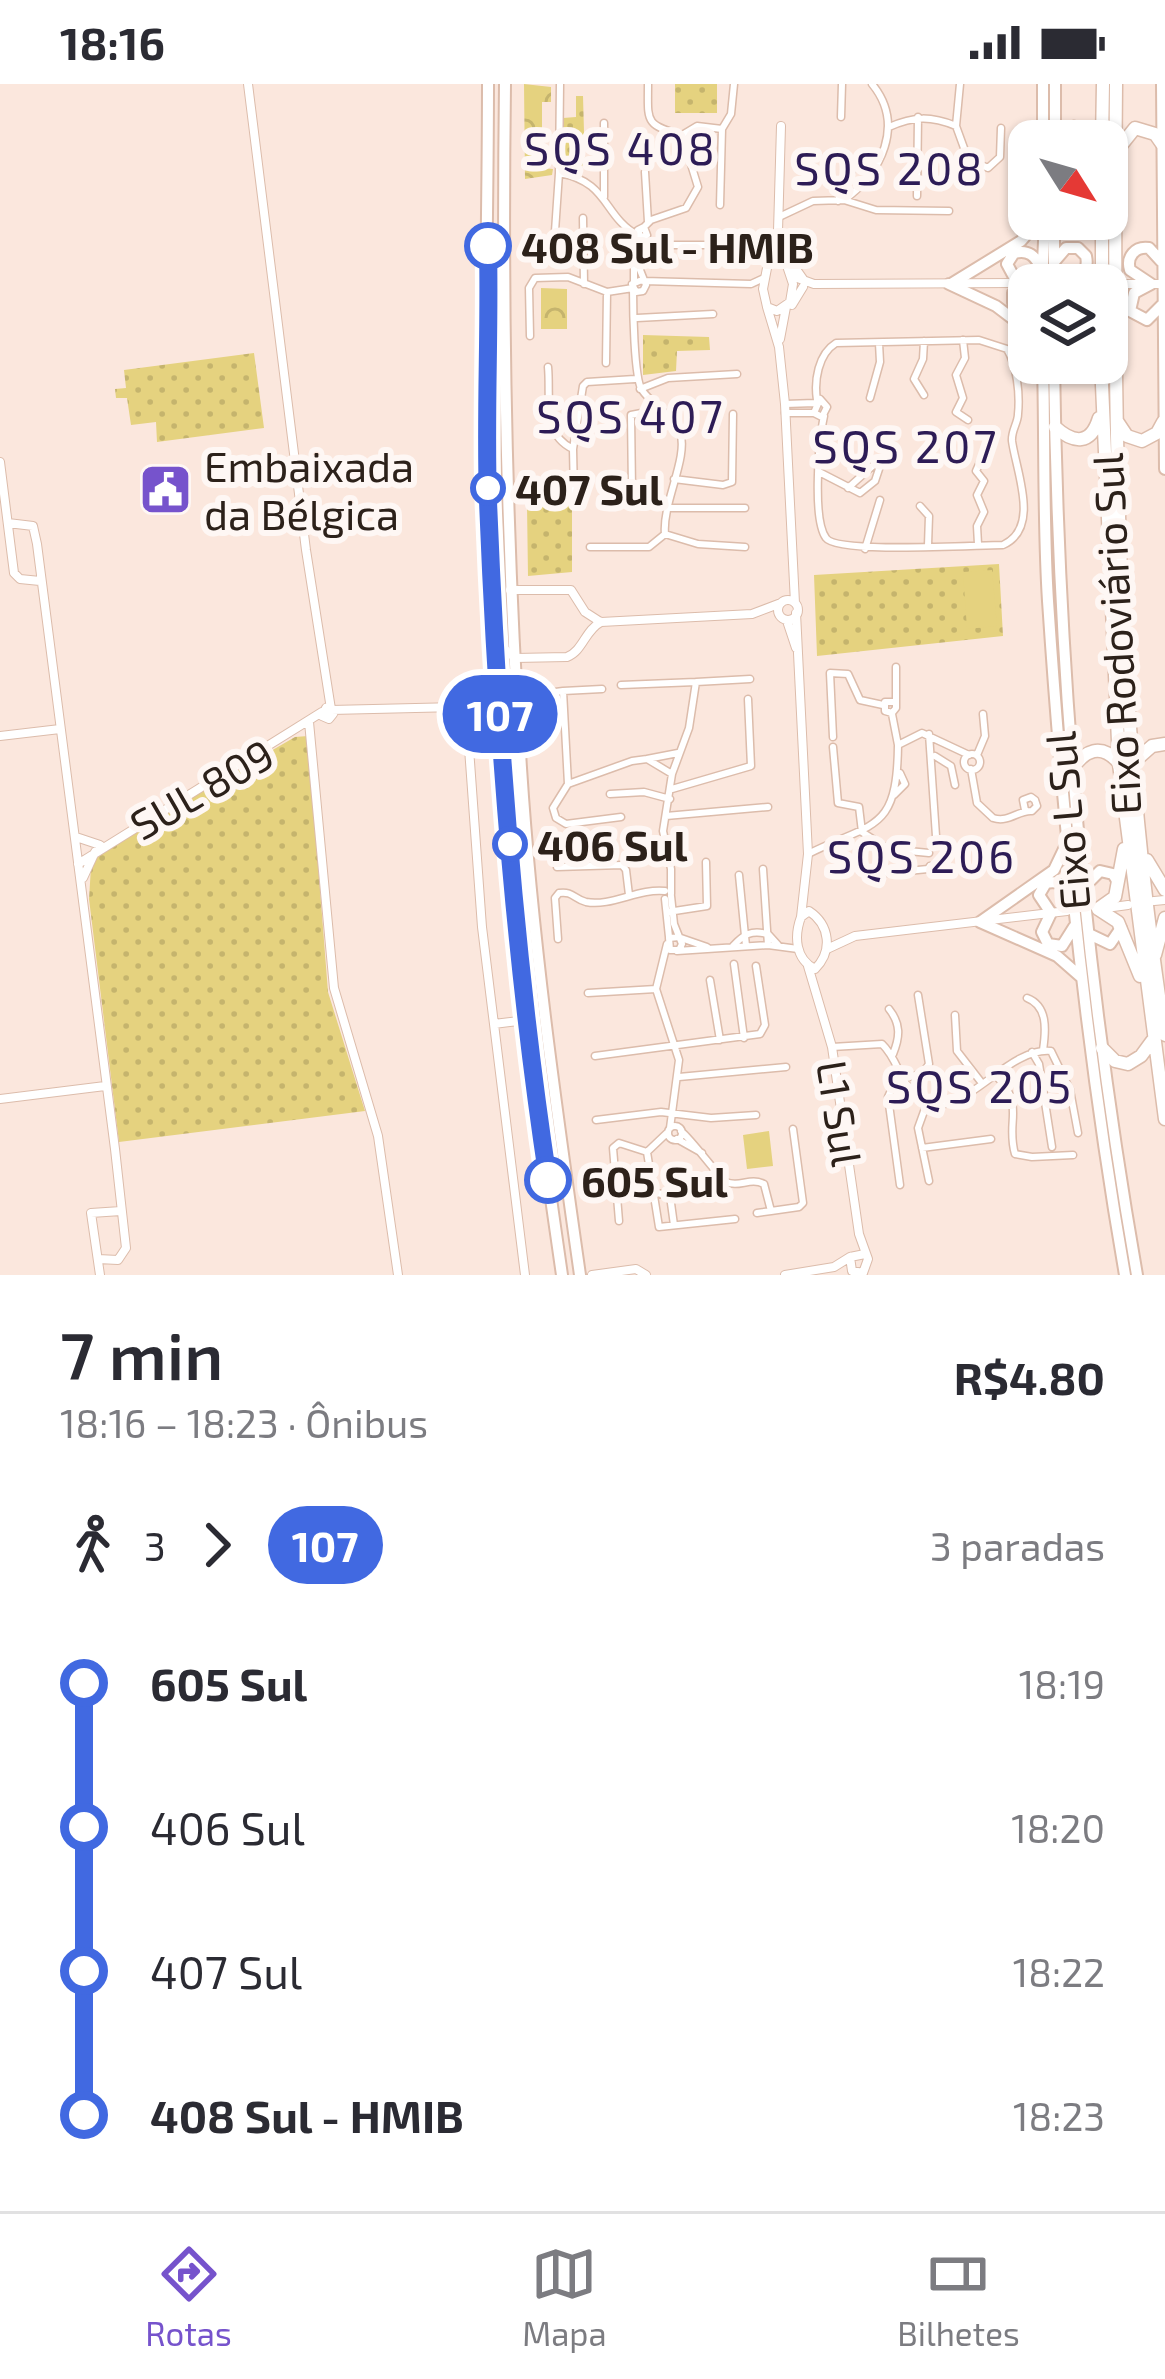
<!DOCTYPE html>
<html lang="pt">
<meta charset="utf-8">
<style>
:root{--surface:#fff;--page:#f7f7f7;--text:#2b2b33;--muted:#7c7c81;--line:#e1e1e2;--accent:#7653cc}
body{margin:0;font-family:"Exo 2",sans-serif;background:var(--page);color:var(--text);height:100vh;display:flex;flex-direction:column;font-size:45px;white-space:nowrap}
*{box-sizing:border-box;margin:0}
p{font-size:39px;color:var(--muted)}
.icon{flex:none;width:66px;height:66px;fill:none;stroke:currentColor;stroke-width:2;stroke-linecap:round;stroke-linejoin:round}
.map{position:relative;height:1191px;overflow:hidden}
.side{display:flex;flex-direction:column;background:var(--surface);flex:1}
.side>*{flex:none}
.badge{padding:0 24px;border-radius:39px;font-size:42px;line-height:78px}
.needle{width:78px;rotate:127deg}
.tools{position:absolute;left:1008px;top:36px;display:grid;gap:24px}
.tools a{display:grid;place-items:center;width:120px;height:120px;border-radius:24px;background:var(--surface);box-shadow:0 3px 9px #0004;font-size:60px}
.map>.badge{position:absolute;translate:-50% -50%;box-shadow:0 0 0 6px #fff}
.legs{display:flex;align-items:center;gap:18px;height:132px;padding:0 60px;font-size:39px}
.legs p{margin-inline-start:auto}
.summary{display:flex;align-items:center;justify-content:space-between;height:204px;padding:0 60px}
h1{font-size:66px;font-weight:600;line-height:90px}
ul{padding:0 60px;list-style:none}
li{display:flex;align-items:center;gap:42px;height:144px;font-size:45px}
li i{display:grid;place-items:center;width:18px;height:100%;margin:0 15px;background:currentColor}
li i::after{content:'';width:30px;height:30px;margin:-15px;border:9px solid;border-radius:50%;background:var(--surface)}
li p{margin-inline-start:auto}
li:first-child i{background:linear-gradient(#0000 50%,currentColor 0)}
li:last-child i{background:linear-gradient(currentColor 50%,#0000 0)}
.status{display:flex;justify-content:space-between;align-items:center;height:84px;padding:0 60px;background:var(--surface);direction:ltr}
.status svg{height:33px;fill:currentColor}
.dock{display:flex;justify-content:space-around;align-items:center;height:168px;border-top:3px solid var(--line);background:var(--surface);font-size:33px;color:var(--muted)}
.dock a{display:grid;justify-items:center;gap:6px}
.dock .current{color:var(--accent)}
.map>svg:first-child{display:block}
.grass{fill:url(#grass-dots)}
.park{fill:url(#park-crowns)}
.pitch{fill:#e5d27f}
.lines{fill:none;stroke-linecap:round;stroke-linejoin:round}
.street-casing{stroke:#dcbcab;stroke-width:9}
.secondary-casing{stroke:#dcbcab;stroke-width:10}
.primary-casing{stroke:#dcbcab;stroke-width:14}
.highway-casing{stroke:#dcbcab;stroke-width:15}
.street{stroke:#fff;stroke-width:6}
.secondary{stroke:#fff;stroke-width:8}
.primary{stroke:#fff;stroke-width:10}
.highway{stroke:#fff;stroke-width:12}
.line-1-casing{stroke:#fff;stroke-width:27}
.line-1{stroke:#4169e1;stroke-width:18}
.stop-1-dot{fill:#fff;stroke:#4169e1;stroke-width:6}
.labels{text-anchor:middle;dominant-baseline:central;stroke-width:12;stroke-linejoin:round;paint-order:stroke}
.stop-label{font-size:42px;font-weight:bold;fill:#2c211a;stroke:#fef7f4;text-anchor:start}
.poi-label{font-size:42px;fill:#2c211a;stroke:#fef7f4;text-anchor:start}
.street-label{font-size:42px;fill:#2c211a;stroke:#fef7f4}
.neighbourhood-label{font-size:45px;letter-spacing:3px;fill:#2d1c56;stroke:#fef7f4}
</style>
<div class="status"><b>18:16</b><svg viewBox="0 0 49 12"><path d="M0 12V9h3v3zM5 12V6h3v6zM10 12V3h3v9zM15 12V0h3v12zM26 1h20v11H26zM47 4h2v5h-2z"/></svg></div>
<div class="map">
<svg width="1165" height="1191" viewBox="0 0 1165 1191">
<defs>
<pattern id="grass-dots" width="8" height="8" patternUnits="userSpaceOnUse" patternTransform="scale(3)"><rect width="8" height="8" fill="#e5d27f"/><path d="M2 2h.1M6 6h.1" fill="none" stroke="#c5b46d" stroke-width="1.8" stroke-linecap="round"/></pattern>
<pattern id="park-crowns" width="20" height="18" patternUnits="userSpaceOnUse" patternTransform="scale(3)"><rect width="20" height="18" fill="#e5d27f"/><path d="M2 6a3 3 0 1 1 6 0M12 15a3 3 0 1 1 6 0" fill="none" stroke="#c5b46d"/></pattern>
</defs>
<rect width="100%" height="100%" fill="#fbe7dd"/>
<!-- grass -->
<path class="grass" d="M675,0H717V29H675Z
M576,12H583L585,83L563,73V34L576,33Z
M643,251L709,253L710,266L677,267L676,287L643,291Z
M254,269L264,344L157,358L156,338L131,341L127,314H116L115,305L126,304L124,286Z
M572,420V488L528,492L527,421Z
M999,480L1003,552L817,572L814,491Z
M308,652L328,908L365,1027L119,1058L89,815L91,783L104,764L295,653Z"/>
<!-- park -->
<path class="park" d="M524,0L551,3V18H542V84L553,85L552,91L525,95Z
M541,204L567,205V245H541Z"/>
<!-- pitch -->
<path class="pitch" d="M992,486L997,542L967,545L963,488Z
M769,1047L773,1082L747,1085L743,1051Z"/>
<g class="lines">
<defs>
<path id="street" d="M560,0L559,89C610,98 602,132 639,152
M841,33L842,0
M604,39V113
M956,42L960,0
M889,43C914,32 931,32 956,42L968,75L988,84L1000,73L1001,44
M722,45L731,30L734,0
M682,51L697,42L722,45L720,121
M645,88L648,138
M917,112L918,33
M844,116C882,89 905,40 872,0
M838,117L844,96L860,77
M779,133L813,117L844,116L876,126L949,127
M583,134L584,200
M644,143L651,136L686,124L698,103L682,51C644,41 648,37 648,0
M644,143L647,151L641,154L638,146Z
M642,161H744
M554,162L559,89
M642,196L632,200L636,208L643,207L646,201L640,186L644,154
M644,197L751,200L764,194
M634,198V166L639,153
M637,234L713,230
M530,252L529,204L535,194L568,193L607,208
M963,256L965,274L956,291L963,314L956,328L968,336
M924,257L923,275L914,295L924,311
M606,279L607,208L633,204C633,223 634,295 642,306C651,320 675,333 680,348C689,373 662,419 665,450L698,460L745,463
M548,283C551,314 541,350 573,365
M640,305L668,294L737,290
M870,314L880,278L879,259
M817,316C814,297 818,270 836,259L979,256L1007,265C1017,282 1020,310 1018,330C1018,339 1011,347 1012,357C1016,387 1041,444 1003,461C976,461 837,470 826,454C812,435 819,355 824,332
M785,320L815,319
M785,329H814L822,333L827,323L820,315L814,329
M821,389L860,409
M674,395L723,401L732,398L733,330
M848,404L877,378L880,382L875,397L860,409
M632,406L631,331L657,326
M574,411L573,365L583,302L587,298L635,295
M920,422L929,432L928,461
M666,424H745
M978,460L977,442L984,428L977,411L984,397L976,387L980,378
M590,463H649L665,450
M865,465L880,416
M621,601L696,598
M548,609L563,607
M895,618H885V627L892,629L896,624V583
M892,630L898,661
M929,650L936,752
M833,653L830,589L848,590L860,616L883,621
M833,663L838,719L859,723L862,748L888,765L929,769
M964 678a8 8 0 1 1 16 0a8 8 0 1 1-16 0Z
M977,671L985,652L983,630
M935,672L951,682L955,701
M647,675L678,669
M971,685L977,719L993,734C1009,739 1018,726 1032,727L1037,722L1035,716
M672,690L689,644L696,598L750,595
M568,700L563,607L602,605
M672,705L751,682L748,615
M610,710L644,708L670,715
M894,711L905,700L900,689
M1025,726L1023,716L1031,713L1035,716
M666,732L768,723
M621,733L566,740L556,734L553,724L568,700L632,677L647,675L672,690L663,747L671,785V810
M808,770C874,737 897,749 898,661L922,649L969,671
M557,783L622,781L626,786L629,811
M763,785L768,861
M887,789L928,785L930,782
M739,791L746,862
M671,812L674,840L682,860L679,866H670L669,854L679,853
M665,815L669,853
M668,828L707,822L706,778
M681,854L707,863
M558,855L555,814L559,809C573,807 574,815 586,818C611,823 639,804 665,807
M667,860L656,905L679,976L670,1044
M733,862C744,850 751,846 768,850L778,861
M677,867L768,861L798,865
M734,880L744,954
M710,896L720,956
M588,909L656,905
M1027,914C1048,922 1046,946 1043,966
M889,925C901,940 900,953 893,970
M955,931L957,967L981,998
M832,963L882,960C901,978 899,1005 926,1018C965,1035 1006,963 1051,967L1070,1006L1078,1049
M1032,968L1039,980L1052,1063
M595,972L760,950L765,941L756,882
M994,990C1027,1021 1005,1036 1015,1070L1032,1073L1073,1071
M679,993L786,983
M903,994L922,990L929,980L918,911
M927,1019L918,1044L929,1097
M596,1036L661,1028L711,1034L756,1031
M668 1049a7 7 0 1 1 14 0a7 7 0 1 1-14 0Z
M681,1047C693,1057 721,1096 726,1098C739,1104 750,1093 764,1100L771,1127L757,1129
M668,1048L647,1068L659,1143L735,1135
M677,1055L702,1069
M922,1064L991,1055
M900,1101L888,1013L893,1002L902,998
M653,1108L670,1112L674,1141
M771,1127L799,1123L803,1119L793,1045
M619,1137L613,1064L619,1059L647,1068"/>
<path id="secondary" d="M248,0L306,466L331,625
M784,168L803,195
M777,174L786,179L793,200L790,218L777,227L767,223L763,205L768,179Z
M768,179L778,147L781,42
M792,192L814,200L1038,199
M1071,199H1096
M1121,200H1160
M792,221L803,203
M767,223L779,263L785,320L795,519
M780,255L786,223
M0,378L14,489L20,495L40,497
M8,439L33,442L37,460L115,1065L126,1164L118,1176L98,1175
M510,506H571L585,528L599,537
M778 526a10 10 0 1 1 20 0a10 10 0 1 1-20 0Z
M796,529L808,770L801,833
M787,537L796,564
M601,538L752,530L781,519
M496,558L515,574L567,573C583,567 585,546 601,538
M466,623L482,843L525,1191
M326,624L333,630L329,635L322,632Z
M331,626L500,622
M309,638L334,904L378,1052L398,1191
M0,652L60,645
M76,753L100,761
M78,780L322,628
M83,794L95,768
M1154,817L1165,816
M1106,824L1128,821
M809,827C830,841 833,867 815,885C795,875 794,852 801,833Z
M827,865L855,852L1067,827
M808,882L832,963L859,1150L868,1175L863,1189L852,1187L850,1173L865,1170
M494,940L527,936
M0,1015L105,1002
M100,1191L91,1129L121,1127
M592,1191L636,1185L646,1191
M785,1191L834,1183L850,1173"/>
<path id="primary" d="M488,0C488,140 483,280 488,420C498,678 524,935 562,1191
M505,0C502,228 506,456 521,684C532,854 556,1023 580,1191
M1043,0V57
M1055,0V57
M1162,0L1165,385
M1054,135V201
M1054,178L1066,164H1078L1086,172C1090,190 1077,195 1061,199
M949,200L996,222L1029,247
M951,200L1021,157L1040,135
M1151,200L1130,186C1126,173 1135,162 1149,164L1161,177
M1151,200L1134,209L1130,227L1147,236L1162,221
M1042,201L1045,135
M1029,227H1022L1013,219V209L1027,199L1014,193L1007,180L1014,169C1029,165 1035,172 1042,185
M1043,279C1045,358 1043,438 1048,517C1063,743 1086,968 1125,1191
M1054,279C1058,585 1084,890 1137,1191
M1085,802L1100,787L1113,790L1118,798
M1072,813C1065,802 1060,796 1046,799L1039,811L1051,829L1042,848L1048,860L1062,862L1074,843
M980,838L1054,786L1065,763
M980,838L1057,872L1081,893
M1089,850L1110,860L1121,844"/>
<path id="highway" d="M1116,0C1113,316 1115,639 1165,951
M1056,57L1074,43L1092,49L1098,57
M1102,57L1103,0
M1119,64L1135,44L1155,50L1162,60
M1102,201V135
M1101,279L1119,680L1165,1035
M1117,337L1127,352L1142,357L1157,349L1163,338
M1055,343C1074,360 1091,361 1099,334
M1135,677L1152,662L1165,660
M1072,685C1085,666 1101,659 1118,678
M1147,776L1165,806
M1098,825L1118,838L1140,892
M1098,825L1115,813L1124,765
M1155,871L1165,834
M1102,964L1115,977L1128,980L1141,972L1152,957"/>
</defs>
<!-- street casing -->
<use href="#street" class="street-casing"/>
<!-- secondary casing -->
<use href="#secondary" class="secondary-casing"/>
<!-- primary casing -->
<use href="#primary" class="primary-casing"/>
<!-- highway casing -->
<use href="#highway" class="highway-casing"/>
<!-- street -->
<use href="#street" class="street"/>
<!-- secondary -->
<use href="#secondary" class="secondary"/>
<!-- primary -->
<use href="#primary" class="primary"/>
<!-- highway -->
<use href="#highway" class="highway"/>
</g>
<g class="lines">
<defs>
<path id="line-1" d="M488,162C490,247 485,332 488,417C497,644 514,871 548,1096"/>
</defs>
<!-- line-1 casing -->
<use href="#line-1" class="line-1-casing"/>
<!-- line-1 -->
<use href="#line-1" class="line-1"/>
</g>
<!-- icons -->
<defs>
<symbol id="civic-square" viewBox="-11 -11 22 22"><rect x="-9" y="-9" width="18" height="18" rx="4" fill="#7653cc" stroke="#fef7f4"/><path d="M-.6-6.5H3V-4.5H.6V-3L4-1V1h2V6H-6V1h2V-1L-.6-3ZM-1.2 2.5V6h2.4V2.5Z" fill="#fff"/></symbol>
</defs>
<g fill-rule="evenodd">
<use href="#civic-square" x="136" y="376" width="59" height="59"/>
</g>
<!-- markers -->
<g class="stop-1-dot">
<circle cx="488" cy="162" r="21"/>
<circle cx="488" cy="404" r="15"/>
<circle cx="510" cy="760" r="15"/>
<circle cx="548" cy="1096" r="21"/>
</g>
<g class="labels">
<!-- stop labels -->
<g class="stop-label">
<text x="521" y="162">408 Sul - HMIB</text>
<text x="515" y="404">407 Sul</text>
<text x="537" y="760">406 Sul</text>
<text x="581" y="1096">605 Sul</text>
</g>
<!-- poi labels -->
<g class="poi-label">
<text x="204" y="381">Embaixada<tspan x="204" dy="48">da Bélgica</tspan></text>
</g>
<!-- street labels -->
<g class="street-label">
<text transform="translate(1115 550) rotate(-93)">Eixo Rodoviário Sul</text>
<text transform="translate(201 704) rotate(-30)">SUL 809</text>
<text transform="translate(1066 737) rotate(-95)">Eixo L Sul</text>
<text transform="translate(841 1029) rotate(81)">L1 Sul</text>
</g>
<!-- neighbourhood labels -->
<g class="neighbourhood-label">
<text x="621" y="63">SQS 408</text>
<text x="890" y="83">SQS 208</text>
<text x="631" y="331">SQS 407</text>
<text x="906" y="361">SQS 207</text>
<text x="922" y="771">SQS 206</text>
<text x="980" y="1001">SQS 205</text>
</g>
</g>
</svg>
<div class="tools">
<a><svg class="needle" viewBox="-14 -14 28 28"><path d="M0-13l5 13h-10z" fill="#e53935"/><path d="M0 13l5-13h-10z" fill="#7c7c81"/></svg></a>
<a><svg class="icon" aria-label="layers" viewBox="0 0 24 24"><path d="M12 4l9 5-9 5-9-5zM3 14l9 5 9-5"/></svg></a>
</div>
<b class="badge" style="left:500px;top:630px;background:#4169e1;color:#fff">107</b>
</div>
<section class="side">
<div class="summary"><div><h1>7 min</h1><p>18:16 – 18:23 · Ônibus</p></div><b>R$4.80</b></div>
<div class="legs"><svg class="icon" aria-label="walk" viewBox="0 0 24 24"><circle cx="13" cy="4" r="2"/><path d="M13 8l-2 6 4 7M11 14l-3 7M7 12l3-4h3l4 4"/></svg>3<svg class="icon" aria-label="forward" viewBox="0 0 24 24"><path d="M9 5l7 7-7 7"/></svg><b class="badge" style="background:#4169e1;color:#fff">107</b><p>3 paradas</p></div>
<ul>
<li><i style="color:#4169e1"></i><b>605 Sul</b><p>18:19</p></li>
<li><i style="color:#4169e1"></i><span>406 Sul</span><p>18:20</p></li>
<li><i style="color:#4169e1"></i><span>407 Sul</span><p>18:22</p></li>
<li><i style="color:#4169e1"></i><b>408 Sul - HMIB</b><p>18:23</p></li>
</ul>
</section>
<nav class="dock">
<a class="current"><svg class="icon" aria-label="directions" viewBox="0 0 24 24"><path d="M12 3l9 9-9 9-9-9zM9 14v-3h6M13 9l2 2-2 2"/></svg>Rotas</a>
<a><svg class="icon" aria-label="map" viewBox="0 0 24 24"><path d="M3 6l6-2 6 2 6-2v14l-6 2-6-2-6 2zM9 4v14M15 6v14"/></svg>Mapa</a>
<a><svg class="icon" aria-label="tickets" viewBox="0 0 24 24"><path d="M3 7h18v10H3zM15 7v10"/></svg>Bilhetes</a>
</nav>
